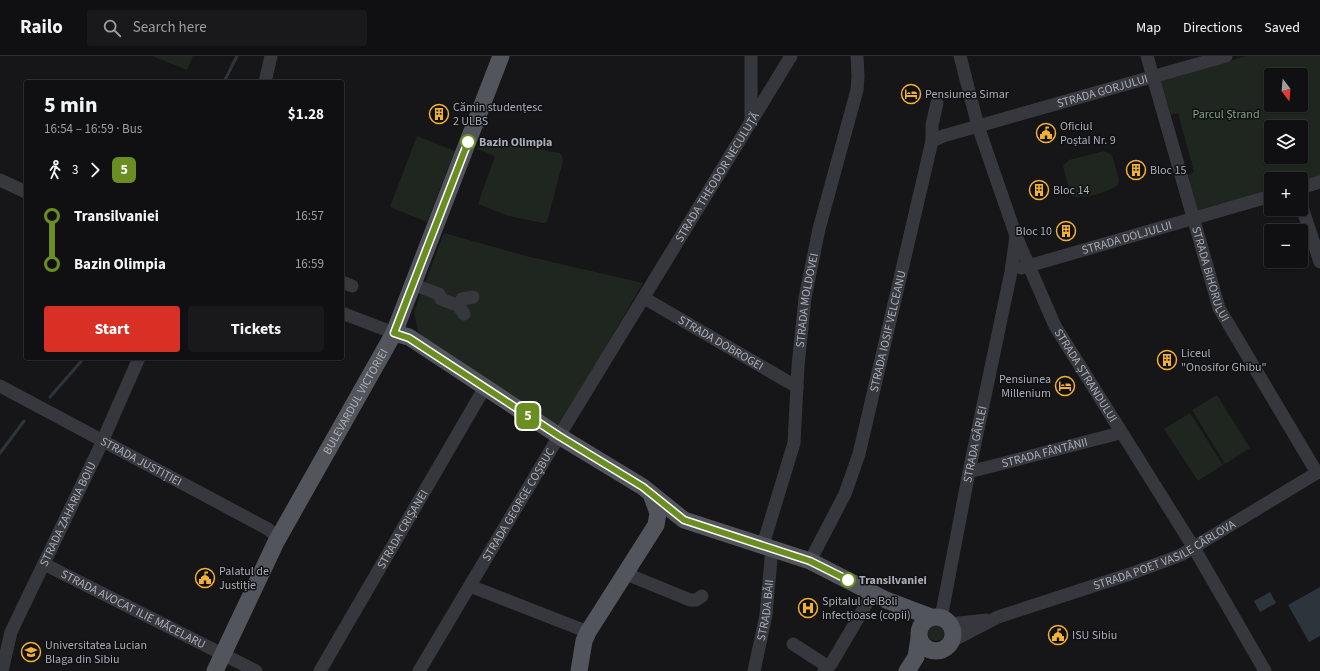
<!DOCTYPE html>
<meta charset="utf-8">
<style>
:root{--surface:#101012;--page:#19191b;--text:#f1f3f6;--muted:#9c9d9f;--line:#303032;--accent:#d93025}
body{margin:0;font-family:"Source Sans 3",sans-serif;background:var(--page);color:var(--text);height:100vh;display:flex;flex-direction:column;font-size:15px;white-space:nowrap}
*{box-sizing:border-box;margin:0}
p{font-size:13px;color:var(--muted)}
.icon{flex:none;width:22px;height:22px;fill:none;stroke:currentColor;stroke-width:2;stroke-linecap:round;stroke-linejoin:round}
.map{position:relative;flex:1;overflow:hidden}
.sheet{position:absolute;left:24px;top:24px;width:320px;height:280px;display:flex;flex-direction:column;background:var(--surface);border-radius:4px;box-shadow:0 1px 3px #0004,0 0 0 1px var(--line)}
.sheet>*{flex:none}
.badge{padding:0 8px;border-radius:6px;font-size:14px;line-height:26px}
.needle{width:26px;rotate:164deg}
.buttons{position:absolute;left:1264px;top:12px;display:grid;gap:8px}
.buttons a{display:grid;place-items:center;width:44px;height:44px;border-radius:4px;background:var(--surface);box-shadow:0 1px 3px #0004,0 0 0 1px var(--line);font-size:20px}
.map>.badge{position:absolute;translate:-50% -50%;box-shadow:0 0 0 2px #fff}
.legs{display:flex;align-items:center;gap:6px;height:44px;padding:0 20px;font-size:13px}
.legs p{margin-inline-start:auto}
.summary{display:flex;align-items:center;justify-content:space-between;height:68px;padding:0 20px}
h1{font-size:22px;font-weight:700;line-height:30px}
.button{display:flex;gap:8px;margin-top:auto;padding:8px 20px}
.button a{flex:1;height:46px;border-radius:4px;background:var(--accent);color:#fff;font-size:16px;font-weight:700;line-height:46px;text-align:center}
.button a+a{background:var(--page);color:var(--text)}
ul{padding:0 20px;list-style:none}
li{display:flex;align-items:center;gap:14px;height:48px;font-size:15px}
li i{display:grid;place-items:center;width:6px;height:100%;margin:0 5px;background:currentColor}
li i::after{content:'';width:10px;height:10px;margin:-5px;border:3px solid;border-radius:50%;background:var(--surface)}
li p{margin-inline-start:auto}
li:first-child i{background:linear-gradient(#0000 50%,currentColor 0)}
li:last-child i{background:linear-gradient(currentColor 50%,#0000 0)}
header{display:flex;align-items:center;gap:24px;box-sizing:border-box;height:56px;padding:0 20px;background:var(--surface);border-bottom:1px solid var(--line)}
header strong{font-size:19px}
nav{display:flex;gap:22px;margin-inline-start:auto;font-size:14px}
.search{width:280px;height:36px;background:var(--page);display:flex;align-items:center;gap:10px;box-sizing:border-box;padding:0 14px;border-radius:4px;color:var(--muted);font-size:15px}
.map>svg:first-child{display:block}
.green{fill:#1e261f;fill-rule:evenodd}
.water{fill:#2c353c}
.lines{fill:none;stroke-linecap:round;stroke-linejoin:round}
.stream{stroke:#2c353c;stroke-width:3}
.minor{stroke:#37383d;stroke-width:13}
.major{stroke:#53555c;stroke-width:17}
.line-1-casing{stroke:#fff;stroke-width:9}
.line-1{stroke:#6b8e23;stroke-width:6}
.stop-1-dot{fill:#fff;stroke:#6b8e23;stroke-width:2}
.labels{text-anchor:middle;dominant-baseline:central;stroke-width:3;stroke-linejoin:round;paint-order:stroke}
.street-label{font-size:12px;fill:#a8adb8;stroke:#111113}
.poi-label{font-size:12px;fill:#a8adb8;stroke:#111113;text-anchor:start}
.park-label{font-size:12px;fill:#7fa381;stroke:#111113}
.stop-label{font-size:12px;font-weight:bold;fill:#a8adb8;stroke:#111113;text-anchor:start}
</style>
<header>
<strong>Railo</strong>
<div class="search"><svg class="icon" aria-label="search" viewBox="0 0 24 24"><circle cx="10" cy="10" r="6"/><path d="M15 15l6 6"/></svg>Search here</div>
<nav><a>Map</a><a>Directions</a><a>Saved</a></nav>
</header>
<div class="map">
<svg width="1320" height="615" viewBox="0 0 1320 615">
<rect width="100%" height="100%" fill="#161618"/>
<!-- green -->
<path class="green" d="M152,0H193L187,14Z
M1247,0H1320V120L1301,125V123H1271V134L1197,154L1188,119L1194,116L1178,57L1171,59L1160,24ZM1271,19H1301V49H1271ZM1271,71H1301V101H1271Z
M417,80L455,95L427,166L390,151Z
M481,82L559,97L562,99L563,105L547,166L543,167L509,160L478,148L495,100L477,93Z
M1104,95L1112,99L1119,123L1118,128C1112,136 1081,144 1071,140L1063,110L1069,104Z
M444,177L526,200L643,227L558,374L426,284L418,275L414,256Z
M1217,339L1250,392L1225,408L1192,354Z
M1190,357L1223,409L1198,425L1164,373Z
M928 577a8 8 0 1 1 16 0a8 8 0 1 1-16 0Z"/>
<!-- water -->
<path class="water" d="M1320,531V580L1309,586L1288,549Z
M1270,536L1276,547L1260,556L1254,545Z"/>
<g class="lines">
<!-- stream -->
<path class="stream" d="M224,26L237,0
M50,341L84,302
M0,397L24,365"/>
<!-- minor -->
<g class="minor">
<path id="s1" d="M960,0L978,70L1016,180L1055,270L1194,492L1265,615"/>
<path id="s2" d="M1147,0L1219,252L1317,417"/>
<path d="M265,26L271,0"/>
<path d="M751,64V0"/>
<path d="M932,85V69L937,47"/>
<path d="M0,124L26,136"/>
<path d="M1301,132L1320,126"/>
<path d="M1301,148L1320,206"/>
<path id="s3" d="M1021,212L1271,140"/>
<path d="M342,226L352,230"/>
<path d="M412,228L439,238L441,243L459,250"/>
<path id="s4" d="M644,242L797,331"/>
<path d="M342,257L394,277"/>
<path d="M464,258L459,250L462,243L473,241"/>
<path id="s5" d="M0,330L268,473L274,478L276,486"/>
<path id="s6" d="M969,416L1120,377"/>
<path id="s7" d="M763,489L794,387L798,310L805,242L819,173L857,34L858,21L857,0"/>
<path id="s8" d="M810,505L845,438L859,398L932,85L943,80L1226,0"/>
<path id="s9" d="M44,508L256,615"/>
<path d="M624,517L690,544H696L702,540"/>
<path d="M470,530L588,576"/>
<path id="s10" d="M941,562L969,416L1011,216L1016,180"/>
<path d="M949,568L987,564"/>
<path id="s11" d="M950,586L998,561L1130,518L1181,499L1320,415"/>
<path d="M793,588L827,610"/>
<path id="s12" d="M2,615L11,576L98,395L139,302"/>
<path id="s13" d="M320,615L485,331"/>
<path id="s14" d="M419,615L559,380L791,0"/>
<path id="s15" d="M754,615L766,559L772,492"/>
<path d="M824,615L831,608L873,537"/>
</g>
<!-- major -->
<g class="major">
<path d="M394,277L409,281L559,380L643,431L684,464L810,505L886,544L931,561"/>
<circle cx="936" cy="578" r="17"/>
<path id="s16" d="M215,615L276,486L394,277L501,0"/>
<path d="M579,615L584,585L588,576L656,469L658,457L651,438"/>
<path d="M907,615L916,601L919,582"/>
</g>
</g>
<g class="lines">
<defs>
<path id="line-1" d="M468,86L394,277L409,282L559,380L643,431L684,464L810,505L848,524"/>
</defs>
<!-- line-1 casing -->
<use href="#line-1" class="line-1-casing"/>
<!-- line-1 -->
<use href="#line-1" class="line-1"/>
</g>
<!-- icons -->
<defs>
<symbol id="hotel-ring" viewBox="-11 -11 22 22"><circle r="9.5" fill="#111113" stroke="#f2b134" stroke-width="1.5"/><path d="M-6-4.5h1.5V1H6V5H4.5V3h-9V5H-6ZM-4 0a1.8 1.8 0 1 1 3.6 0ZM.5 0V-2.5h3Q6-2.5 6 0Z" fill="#f2b134"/></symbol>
<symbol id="building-ring" viewBox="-11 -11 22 22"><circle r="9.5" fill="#111113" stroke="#f2b134" stroke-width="1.5"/><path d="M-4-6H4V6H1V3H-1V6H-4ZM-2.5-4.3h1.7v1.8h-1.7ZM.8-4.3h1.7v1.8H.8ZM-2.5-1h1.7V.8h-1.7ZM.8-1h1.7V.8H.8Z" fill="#f2b134"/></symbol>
<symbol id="civic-ring" viewBox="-11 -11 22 22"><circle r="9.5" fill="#111113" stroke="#f2b134" stroke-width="1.5"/><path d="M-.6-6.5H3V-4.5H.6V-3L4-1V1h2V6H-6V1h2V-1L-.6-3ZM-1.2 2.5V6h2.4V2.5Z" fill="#f2b134"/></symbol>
<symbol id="hospital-ring" viewBox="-11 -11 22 22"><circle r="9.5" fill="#111113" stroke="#f2b134" stroke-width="1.5"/><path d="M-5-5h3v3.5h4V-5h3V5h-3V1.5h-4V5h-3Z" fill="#f2b134"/></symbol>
<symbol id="university-ring" viewBox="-11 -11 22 22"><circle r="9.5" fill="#111113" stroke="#f2b134" stroke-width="1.5"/><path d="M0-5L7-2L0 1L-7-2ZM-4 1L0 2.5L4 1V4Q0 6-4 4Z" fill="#f2b134"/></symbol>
</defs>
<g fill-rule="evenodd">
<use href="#hotel-ring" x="900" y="27" width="22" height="22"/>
<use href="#building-ring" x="428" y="47" width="22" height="22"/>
<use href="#civic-ring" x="1035" y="66" width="22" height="22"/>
<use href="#building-ring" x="1125" y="103" width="22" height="22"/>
<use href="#building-ring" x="1028" y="123" width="22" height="22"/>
<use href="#building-ring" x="1055" y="164" width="22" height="22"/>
<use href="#building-ring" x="1156" y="293" width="22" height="22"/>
<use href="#hotel-ring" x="1054" y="319" width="22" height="22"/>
<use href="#civic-ring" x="194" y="511" width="22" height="22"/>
<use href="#hospital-ring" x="797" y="541" width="22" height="22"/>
<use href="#civic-ring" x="1047" y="568" width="22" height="22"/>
<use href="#university-ring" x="20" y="585" width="22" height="22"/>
</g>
<!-- markers -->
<g class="stop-1-dot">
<circle cx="468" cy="86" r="7"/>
<circle cx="848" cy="524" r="7"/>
</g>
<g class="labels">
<!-- street labels -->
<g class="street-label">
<text stroke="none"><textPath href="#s8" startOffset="617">STRADA GORJULUI</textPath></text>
<text stroke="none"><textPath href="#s14" startOffset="577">STRADA THEODOR NECULUȚĂ</textPath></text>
<text stroke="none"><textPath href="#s3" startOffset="110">STRADA DOLJULUI</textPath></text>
<text stroke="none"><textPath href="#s2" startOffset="227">STRADA BIHORULUI</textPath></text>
<text stroke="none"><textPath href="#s7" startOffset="250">STRADA MOLDOVEI</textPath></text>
<text stroke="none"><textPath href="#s8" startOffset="244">STRADA IOSIF VELCEANU</textPath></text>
<text stroke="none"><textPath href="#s4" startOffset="89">STRADA DOBROGEI</textPath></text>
<text stroke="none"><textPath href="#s1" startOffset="345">STRADA ȘTRANDULUI</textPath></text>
<text stroke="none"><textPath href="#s16" startOffset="304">BULEVARDUL VICTORIEI</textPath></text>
<text stroke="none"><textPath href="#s10" startOffset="177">STRADA GÂRLEI</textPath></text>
<text stroke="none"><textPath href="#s6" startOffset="78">STRADA FÂNTÂNII</textPath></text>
<text stroke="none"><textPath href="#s5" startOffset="160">STRADA JUSTIȚIEI</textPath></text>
<text stroke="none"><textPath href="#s14" startOffset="194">STRADA GEORGE COȘBUC</textPath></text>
<text stroke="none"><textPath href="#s12" startOffset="171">STRADA ZAHARIA BOIU</textPath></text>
<text stroke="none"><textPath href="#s13" startOffset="164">STRADA CRIȘANEI</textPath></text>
<text stroke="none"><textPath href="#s11" startOffset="232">STRADA POET VASILE CÂRLOVA</textPath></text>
<text stroke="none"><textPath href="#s9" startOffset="100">STRADA AVOCAT ILIE MĂCELARU</textPath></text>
<text stroke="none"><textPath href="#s15" startOffset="62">STRADA BĂII</textPath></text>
</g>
<!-- poi labels -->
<g class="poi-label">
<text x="925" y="38">Pensiunea Simar</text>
<text x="453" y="51">Cămin studențesc<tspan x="453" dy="14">2 ULBS</tspan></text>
<text x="1060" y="70">Oficiul<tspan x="1060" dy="14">Poștal Nr. 9</tspan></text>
<text x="1150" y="114">Bloc 15</text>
<text x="1053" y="134">Bloc 14</text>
<text x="1052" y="175" text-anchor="end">Bloc 10</text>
<text x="1181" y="297">Liceul<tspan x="1181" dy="14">"Onosifor Ghibu"</tspan></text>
<text x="1051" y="323" text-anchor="end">Pensiunea<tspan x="1051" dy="14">Millenium</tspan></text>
<text x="219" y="515">Palatul de<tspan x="219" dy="14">Justiție</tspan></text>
<text x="822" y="545">Spitalul de Boli<tspan x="822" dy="14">infecțioase (copii)</tspan></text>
<text x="1072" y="579">ISU Sibiu</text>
<text x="45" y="589">Universitatea Lucian<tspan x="45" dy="14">Blaga din Sibiu</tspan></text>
</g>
<!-- park labels -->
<g class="park-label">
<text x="1226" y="58">Parcul Ștrand</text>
</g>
<!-- stop labels -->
<g class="stop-label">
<text x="479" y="86">Bazin Olimpia</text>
<text x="859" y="524">Transilvaniei</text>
</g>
</g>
</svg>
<div class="buttons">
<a><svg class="needle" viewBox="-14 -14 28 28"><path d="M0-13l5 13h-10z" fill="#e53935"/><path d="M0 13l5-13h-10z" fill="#9c9d9f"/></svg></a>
<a><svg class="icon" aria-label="layers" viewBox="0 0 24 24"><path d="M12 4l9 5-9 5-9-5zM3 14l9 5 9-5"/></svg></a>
<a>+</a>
<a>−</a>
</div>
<b class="badge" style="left:528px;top:360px;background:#6b8e23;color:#fff">5</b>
<section class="sheet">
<div class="summary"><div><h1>5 min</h1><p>16:54 – 16:59 · Bus</p></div><b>$1.28</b></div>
<div class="legs"><svg class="icon" aria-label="walk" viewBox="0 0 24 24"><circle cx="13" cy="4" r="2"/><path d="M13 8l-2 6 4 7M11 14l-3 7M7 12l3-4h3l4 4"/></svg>3<svg class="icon" aria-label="forward" viewBox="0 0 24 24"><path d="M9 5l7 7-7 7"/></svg><b class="badge" style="background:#6b8e23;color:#fff">5</b></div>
<ul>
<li><i style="color:#6b8e23"></i><b>Transilvaniei</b><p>16:57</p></li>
<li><i style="color:#6b8e23"></i><b>Bazin Olimpia</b><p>16:59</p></li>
</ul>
<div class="button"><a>Start</a><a>Tickets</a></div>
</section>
</div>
